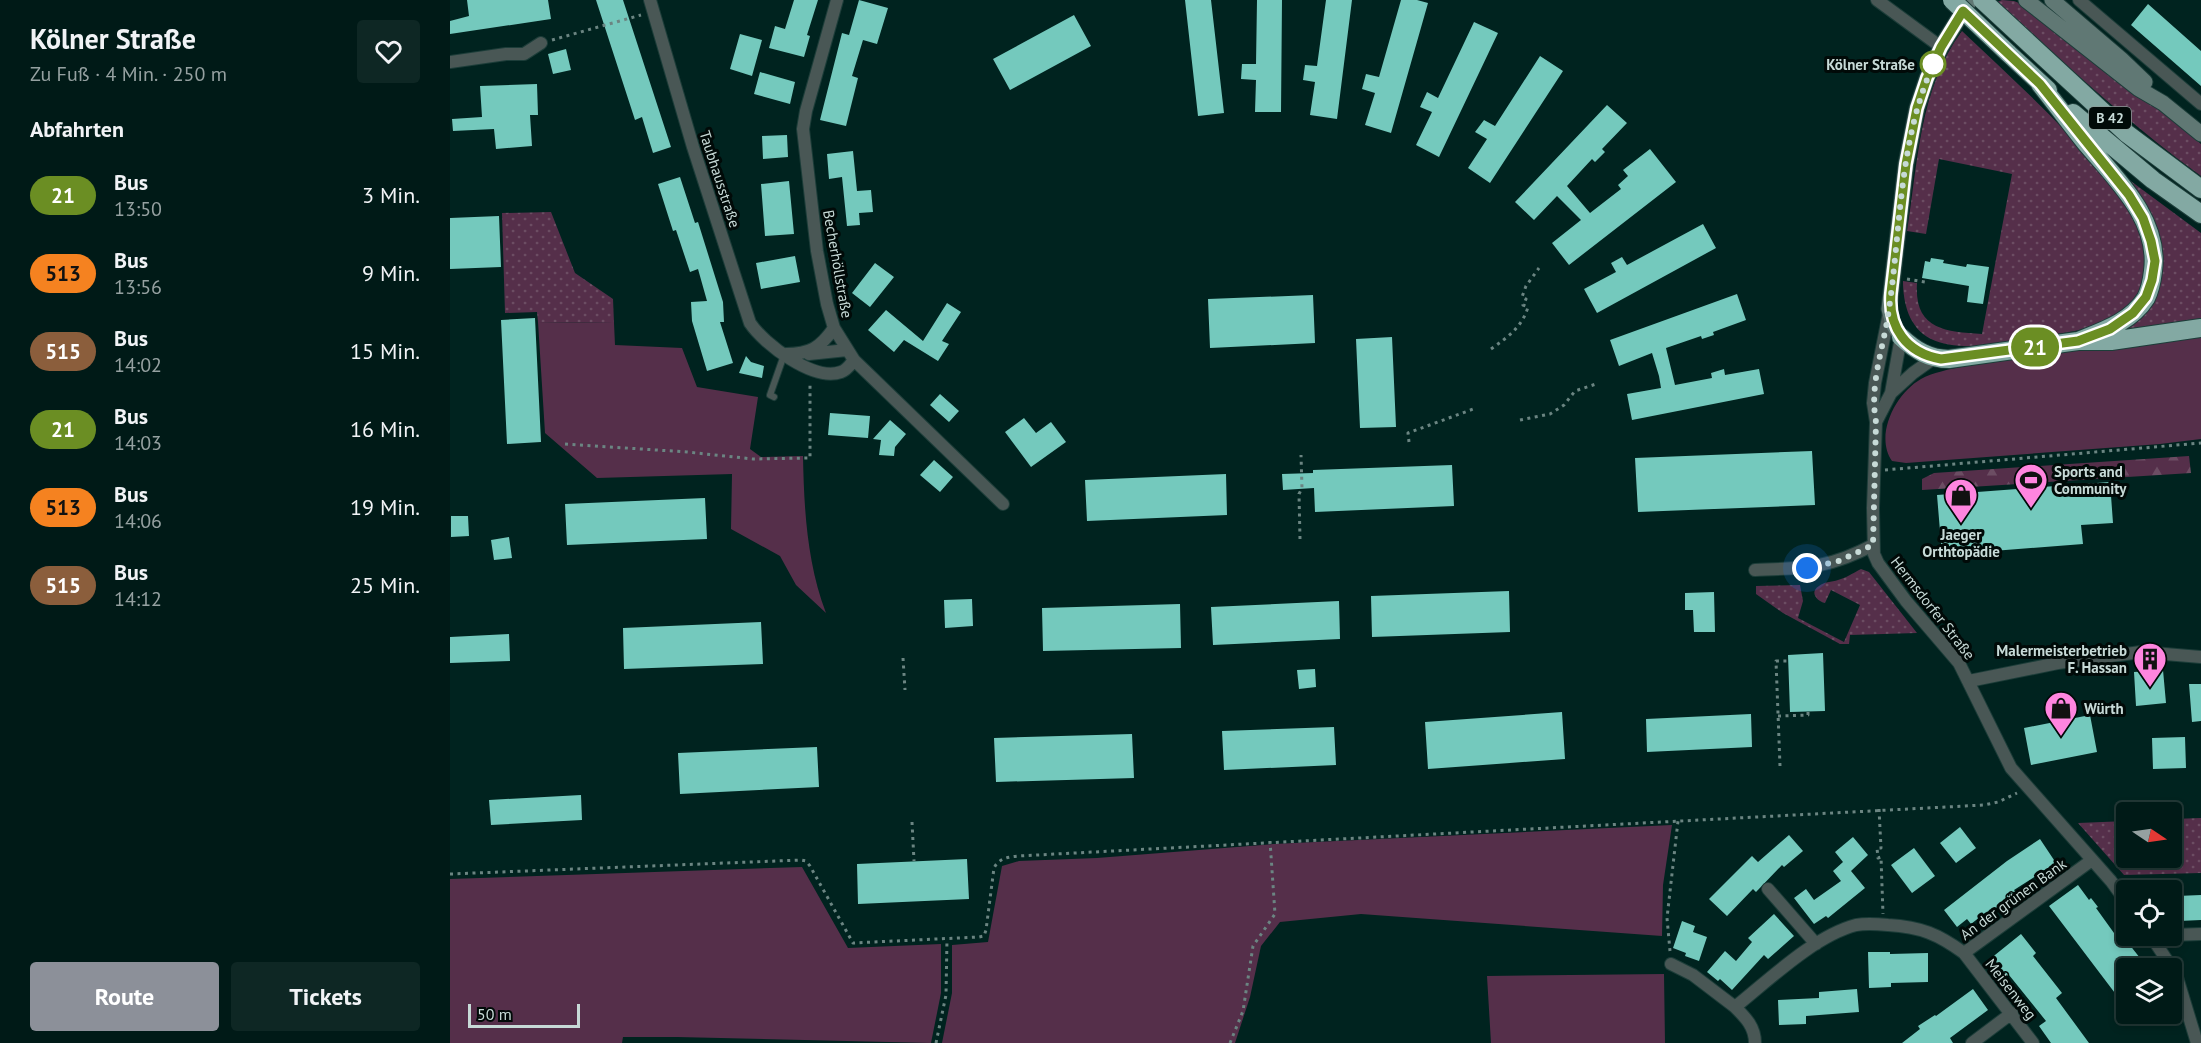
<!DOCTYPE html>
<html lang="de">
<meta charset="utf-8">
<style>
:root{--surface:#001a17;--page:#0e2724;--text:#f1f3f6;--muted:#95a1a1;--line:#223836;--accent:#8c9099}
body{margin:0;font-family:"PT Sans",sans-serif;background:var(--page);color:var(--text);height:100vh;display:flex;flex-direction:column;font-size:22px;white-space:nowrap}
*{box-sizing:border-box;margin:0}
p{font-size:20px;color:var(--muted)}
.icon{flex:none;width:33px;height:33px;fill:none;stroke:currentColor;stroke-width:2;stroke-linecap:round;stroke-linejoin:round}
.map{position:relative;flex:1;overflow:hidden}
.side{display:flex;flex-direction:column;background:var(--surface);width:450px}
.side>*{flex:none}
.badge{padding:0 12px;border-radius:20px;font-size:21px;line-height:39px}
.needle{width:39px;rotate:103deg}
.fabs{position:absolute;left:1666px;top:802px;display:grid;gap:12px}
.fabs a{display:grid;place-items:center;width:66px;height:66px;border-radius:6px;background:var(--surface);box-shadow:0 3px 9px #0003,0 0 0 2px var(--line);font-size:30px}
.scale{position:absolute;left:18px;bottom:15px;width:112px;box-sizing:border-box;padding-left:6px;border:3px solid #c7dad7;border-top:0;font-size:16px;line-height:21px;white-space:nowrap;color:#c7dad7;-webkit-text-stroke:4px #010a08;paint-order:stroke}
.you{position:absolute;width:30px;height:30px;margin:-15px;border:4px solid #fff;border-radius:50%;background:#1a73e8;box-shadow:0 0 0 9px #1a73e833}
.map>.badge{position:absolute;translate:-50% -50%;box-shadow:0 0 0 3px #fff}
h2{padding:0 30px;font-size:22px;line-height:54px}
.round{display:grid;place-items:center;flex:none;width:63px;height:63px;border-radius:6px;background:var(--page)}
.headline{display:flex;align-items:center;justify-content:space-between;height:102px;padding:0 30px}
h1{font-size:28px;font-weight:800;line-height:45px}
.button{display:flex;gap:12px;margin-top:auto;padding:12px 30px}
.button a{flex:1;height:69px;border-radius:6px;background:var(--accent);color:#fff;font-size:24px;font-weight:800;line-height:69px;text-align:center}
.button a+a{background:var(--page);color:var(--text)}
ul{padding:0;list-style:none}
li{display:flex;align-items:center;gap:18px;height:78px;padding:0 30px}
li div{flex:1}
li b{display:block;font-size:22px}
li em{font-style:normal}
li .badge{min-width:66px;font-weight:700;text-align:center}
main{display:flex;flex:1;min-height:0}
.map>svg:first-child{display:block}
.grass{fill:url(#grass-dots)}
.forest{fill:url(#forest-firs)}
.garden{fill:#552f4a}
.building{fill:#74c9bd}
.lines{fill:none;stroke-linecap:round;stroke-linejoin:round}
.lane-casing{stroke:#1c3d39;stroke-width:8}
.street-casing{stroke:#1c3d39;stroke-width:14}
.secondary-casing{stroke:#1c3d39;stroke-width:17}
.highway-casing{stroke:#1c3d39;stroke-width:20}
.path{stroke:#6b8582;stroke-width:3;stroke-dasharray:3 4.5;stroke-linecap:butt}
.lane{stroke:#495755;stroke-width:6}
.street{stroke:#495755;stroke-width:12}
.secondary{stroke:#607874;stroke-width:15}
.highway{stroke:#83a9a3;stroke-width:18}
.highway-bridge-casing{stroke:#1c3d39;stroke-width:20;stroke-linecap:butt}
.highway-bridge{stroke:#83a9a3;stroke-width:18}
.line-casing{stroke:#fff;stroke-width:14}
.line{stroke:#6b8e23;stroke-width:9}
.walk{stroke:#c7dad7;stroke-width:6;stroke-dasharray:0 10.8}
.stop-dot{fill:#fff;stroke:#6b8e23;stroke-width:3}
.labels{text-anchor:middle;dominant-baseline:central;stroke-width:6;stroke-linejoin:round;paint-order:stroke}
.shield{fill:#010a08;stroke:#8c9c99;stroke-width:1.5}
.shield-label{font-size:14px;font-weight:bold;fill:#c7dad7}
.stop-label{font-size:15px;font-weight:bold;fill:#c7dad7;stroke:#010a08;text-anchor:end}
.street-label{font-size:15px;fill:#c7dad7;stroke:#010a08}
.poi-label{font-size:15px;font-weight:bold;fill:#c7dad7;stroke:#010a08;text-anchor:start}
</style>
<main>
<section class="side">
<div class="headline"><div><h1>Kölner Straße</h1><p>Zu Fuß · 4 Min. · 250 m</p></div><a class="round"><svg class="icon" aria-label="heart" viewBox="0 0 24 24"><path d="M12 20l-8-8c-3-5 5-10 8-4 3-6 11-1 8 4z"/></svg></a></div>
<h2>Abfahrten</h2>
<ul>
<li><span class="badge" style="background:#6b8e23;color:#fff">21</span><div><b>Bus</b><p>13:50</p></div><em>3 Min.</em></li>
<li><span class="badge" style="background:#f58220;color:#111">513</span><div><b>Bus</b><p>13:56</p></div><em>9 Min.</em></li>
<li><span class="badge" style="background:#8b5e3c;color:#fff">515</span><div><b>Bus</b><p>14:02</p></div><em>15 Min.</em></li>
<li><span class="badge" style="background:#6b8e23;color:#fff">21</span><div><b>Bus</b><p>14:03</p></div><em>16 Min.</em></li>
<li><span class="badge" style="background:#f58220;color:#111">513</span><div><b>Bus</b><p>14:06</p></div><em>19 Min.</em></li>
<li><span class="badge" style="background:#8b5e3c;color:#fff">515</span><div><b>Bus</b><p>14:12</p></div><em>25 Min.</em></li>
</ul>
<div class="button"><a>Route</a><a>Tickets</a></div>
</section>
<div class="map">
<svg width="1751" height="1043" viewBox="0 0 1751 1043">
<defs>
<pattern id="grass-dots" width="8" height="8" patternUnits="userSpaceOnUse" patternTransform="scale(1.5)"><rect width="8" height="8" fill="#552f4a"/><path d="M2 2h.1M6 6h.1" fill="none" stroke="#6c4d63" stroke-width="1.8" stroke-linecap="round"/></pattern>
<pattern id="forest-firs" width="22" height="20" patternUnits="userSpaceOnUse" patternTransform="scale(1.5)"><rect width="22" height="20" fill="#552f4a"/><path d="M5 1l3.5 6h-7zM16 11l3.5 6h-7z" fill="#6c4d63"/></pattern>
</defs>
<rect width="100%" height="100%" fill="#00231f"/>
<!-- grass -->
<path class="grass" d="M1552,0L1564,1L1574,5L1684,88L1751,144V176C1678,123 1614,63 1547,2Z
M1512,31C1559,76 1608,119 1649,169C1664,188 1681,207 1690,229C1700,251 1700,283 1682,301C1665,320 1644,328 1619,332C1582,338 1515,356 1481,339C1459,328 1453,303 1453,281L1467,283C1464,329 1494,332 1532,334L1562,174L1489,159L1476,234L1457,231C1468,163 1469,89 1512,31Z
M1678,179L1751,233V321L1677,331L1670,329L1707,281Z
M101,212L125,273L163,299L164,323L88,322L87,312L55,313L52,213Z
M1411,569L1419,572L1467,633L1400,635L1399,644H1390L1333,613L1306,594V586L1350,585L1353,601L1348,618L1394,642L1410,605L1381,590L1375,603C1367,601 1359,592 1369,586C1373,582 1382,582 1388,580C1396,578 1403,573 1411,569Z
M1751,818V873L1674,875L1628,823L1677,821V858H1722V819Z"/>
<!-- forest -->
<path class="forest" d="M1739,456L1741,473L1472,490V479L1484,473Z"/>
<!-- garden -->
<path class="garden" d="M88,322L164,323L165,345L232,348L247,387L308,397L300,449L311,457L353,456C354,509 357,563 376,613L346,585L330,556L281,529L282,474L147,478L95,433Z
M1751,333V439L1710,444L1456,463L1442,461C1424,435 1446,393 1471,379C1493,367 1539,363 1565,359C1627,350 1689,342 1751,333Z
M1222,825L1213,885L1212,936L911,914L830,922L811,946L800,997L785,1043H492L502,993V945L538,942L552,866L569,861L647,858L824,844Z
M352,867L398,948L491,944V993L481,1043L227,1037H173L172,1043H0V879Z
M1214,974L1215,1043H1041L1037,976Z"/>
<!-- building -->
<path class="building" d="M17,0H98L101,19L0,34V21L19,16Z
M146,0H173L221,147L203,153L192,117L185,120Z
M344,0H368L357,35L360,36L354,57L319,48L325,26L335,29Z
M409,0L438,8L427,44L413,40L402,76L408,78L396,126L370,120L392,33L399,35Z
M735,0H761L774,113L748,116Z
M807,0H832L831,112H805L806,80L791,79L792,64H806Z
M876,0H902L887,119L860,115L865,82L853,80L855,65L867,66Z
M951,0H967L978,3L941,133L915,125L925,93L912,89L916,74L929,77Z
M1698,4L1751,51V86L1681,25Z
M624,15L641,46L560,90L543,59Z
M1024,22L1048,33L989,157L966,145L982,112L970,107L977,92L988,98Z
M290,34L312,40L302,76L280,69Z
M116,49L121,70L103,74L98,54Z
M1090,56L1113,71L1040,183L1018,168L1037,139L1025,132L1034,120L1045,126Z
M310,72L345,82L340,104L304,94Z
M87,84L88,115H80L82,146L46,149L44,129L3,131L2,119L32,117L30,86Z
M1157,105L1177,123L1152,149L1155,152L1145,162L1142,159L1117,186L1140,213L1171,189L1168,185L1178,176L1173,170L1200,149L1226,182L1119,265L1102,243L1131,220L1107,196L1084,220L1065,202Z
M337,135L338,157L313,159L312,136Z
M403,151L407,191L421,190L423,212L409,213L410,225L397,226L392,177L379,179L377,154Z
M230,177L245,223L248,222L273,302L274,322H270L283,363L257,371L242,321L241,302L257,301L248,269L240,272L226,230L223,231L208,184Z
M339,181L344,234L315,236L311,184Z
M49,216L51,267L0,269V218Z
M1253,224L1266,248L1147,313L1134,289L1166,272L1161,263L1172,257L1177,265Z
M345,256L350,282L311,289L306,263Z
M1481,258L1494,260L1493,263L1516,267L1517,264L1539,267L1533,304L1517,302L1519,286L1472,278L1475,261L1480,262Z
M425,263L444,277L420,307L402,293Z
M1287,294L1296,320L1263,332L1264,335L1252,339L1251,336L1216,348L1225,385L1262,378L1261,373L1274,369L1275,375L1309,369L1314,394L1182,420L1177,394L1211,388L1209,376L1202,353L1169,366L1160,340Z
M863,295L865,343L760,348L758,299Z
M497,303L511,312L492,341L499,344L488,361L454,340L444,352L418,330L436,310L473,341Z
M85,318L91,442L57,444L51,320Z
M942,337L946,427L910,428L906,339Z
M296,356L301,362L314,366L312,378L289,373Z
M490,394L509,411L499,422L480,405Z
M380,413L420,416L418,438L378,435Z
M574,418L586,433L601,422L616,442L581,467L555,432Z
M440,420L456,434L445,447L444,456L429,455L431,440L423,439Z
M1362,451L1365,505L1188,512L1185,458Z
M484,460L503,477L490,492L470,475Z
M1002,465L1004,506L865,512L864,488L833,490L832,474L863,473V470Z
M776,474L777,515L637,521L635,480Z
M1660,482L1663,523L1631,525L1633,544L1492,555L1487,495Z
M255,498L257,539L117,545L115,504Z
M1,516H18L19,536L1,537Z
M59,537L62,558L44,560L41,540Z
M1059,591L1060,632L922,637L921,596Z
M1264,592L1265,632H1244L1243,610H1235V593Z
M522,599L523,626L495,628L494,600Z
M889,601L890,639L763,645L761,607Z
M730,604L731,648L593,651L592,608Z
M311,622L313,664L174,669L173,628Z
M59,634L60,661L0,663V637Z
M1373,653L1375,711L1340,712L1338,655Z
M865,669L866,687L849,689L847,670Z
M1713,670L1716,703L1686,706L1684,672Z
M1739,684H1751V721L1742,722Z
M1112,712L1115,759L978,769L975,722Z
M1301,714L1302,747L1197,752L1196,719Z
M1640,715L1647,752L1581,765L1574,728Z
M884,727L886,765L774,770L772,731Z
M682,734L684,778L546,782L544,738Z
M1735,737L1736,768L1703,769L1702,738Z
M367,747L369,787L230,794L228,753Z
M131,795L132,820L41,825L39,800Z
M1510,827L1526,848L1506,863L1490,843Z
M1339,835L1353,851L1334,867L1332,865L1306,892L1303,889L1277,916L1259,899L1302,856L1308,862Z
M1403,837L1418,855L1401,871L1415,888L1378,918L1376,916L1364,924L1344,898L1356,889L1364,900L1391,881L1383,871L1393,862L1385,852Z
M1590,839L1606,863L1564,890L1566,893L1537,915L1535,913L1521,924L1517,919L1507,927L1494,910L1557,861Z
M1464,848L1485,876L1462,893L1441,865Z
M517,859L519,899L408,904L407,864Z
M1628,885L1639,900L1641,898L1648,907L1646,908L1664,933L1668,930L1690,958L1677,968V1009L1599,906Z
M1751,895V920L1729,921L1727,896Z
M1324,914L1344,936L1318,959L1314,955L1282,990L1270,979L1268,981L1257,972L1275,951L1286,961L1302,942L1298,938Z
M1232,921L1245,926L1243,932L1257,937L1249,961L1235,956L1236,953L1223,948Z
M1571,934L1586,953L1583,956L1612,993L1606,998L1639,1043H1601L1589,1026L1596,1021L1559,975L1555,978L1540,959Z
M1418,952H1440V954L1478,953V982L1441,983V987L1419,988Z
M1407,989L1409,1012L1356,1016V1024L1329,1025L1328,1000L1369,998V992Z
M1523,989L1538,1010L1500,1038L1503,1043H1452L1470,1029L1468,1026L1485,1015L1486,1016Z"/>
<g class="lines">
<defs>
<path id="lane" d="M324,397L320,395L334,355"/>
<path id="street" d="M200,0L243,147L300,323C314,344 364,382 391,372C397,370 400,365 404,360
M387,0L356,111L353,129L367,251L377,304L384,328L404,360L553,504
M1427,0L1491,47
M1629,0L1751,104
M0,62L56,54H74L91,43
M1439,313L1425,383L1423,403L1426,422L1423,508L1424,554L1428,563L1456,601L1509,663L1561,768L1661,881L1677,903
M336,354C360,354 370,348 384,328
M359,354L397,350
M1441,393L1451,337
M1426,422L1441,393L1463,373L1484,358
M1305,570C1354,568 1378,569 1423,545
M1519,681L1608,663L1691,652L1751,657
M1318,889L1366,944
M1722,935L1751,934
M1701,936L1726,974L1747,1043
M1514,953L1583,1043
M1221,964L1243,975L1285,1007C1319,980 1364,936 1406,925C1416,923 1428,924 1438,925C1471,927 1488,934 1514,953L1642,860
M1285,1007C1296,1018 1305,1027 1305,1043
M1522,1043L1562,1013"/>
<path id="secondary" d="M1576,0L1689,89L1713,103L1751,134
M1602,0L1671,59L1695,82
M1451,337L1443,324L1439,309L1456,164L1467,108L1477,78L1491,47L1520,0"/>
<path id="highway" d="M1532,0L1676,133L1751,189
M1558,53L1598,90
M1590,84C1605,103 1620,123 1635,142C1665,178 1710,219 1703,271C1702,280 1700,290 1696,298C1681,322 1653,331 1628,341
M1623,113L1703,180L1751,214
M1451,337C1465,350 1479,359 1499,359L1628,341H1661L1751,328"/>
</defs>
<!-- lane casing -->
<use href="#lane" class="lane-casing"/>
<!-- street casing -->
<use href="#street" class="street-casing"/>
<!-- secondary casing -->
<use href="#secondary" class="secondary-casing"/>
<!-- highway casing -->
<use href="#highway" class="highway-casing"/>
<!-- path -->
<path class="path" d="M102,40L191,15
M1457,279L1475,282
M1041,349C1058,337 1072,327 1078,307L1073,305L1076,299L1072,297L1076,286L1089,268
M1070,420L1100,414L1114,405L1125,391L1146,384
M959,442L958,433L1026,408
M115,444L237,452L303,459L360,458V382
M1435,470L1751,443
M850,539L849,494L852,488L851,455
M453,658L455,690
M1328,716L1358,715V712
M1330,766L1326,661H1338
M1429,809L1431,848H1427L1428,858L1431,857L1433,914
M462,822L464,861
M0,874L351,860L356,861L360,866L403,943L529,937L534,936L536,930L544,868C549,858 558,857 568,856L1534,805L1548,802L1567,793
M1220,951L1217,918L1228,821
M486,1043L496,995L497,939
M780,1043L793,1011L803,946L825,914L820,841"/>
<!-- lane -->
<use href="#lane" class="lane"/>
<!-- street -->
<use href="#street" class="street"/>
<!-- secondary -->
<use href="#secondary" class="secondary"/>
<!-- highway -->
<use href="#highway" class="highway"/>
<defs>
<path id="highway-bridge" d="M1502,0L1558,53"/>
</defs>
<!-- highway-bridge casing -->
<use href="#highway-bridge" class="highway-bridge-casing"/>
<!-- highway-bridge -->
<use href="#highway-bridge" class="highway-bridge"/>
</g>
<g class="lines">
<defs>
<path id="line" d="M1513,11L1590,84L1679,195L1693,218L1701,241L1705,261L1702,280L1696,297L1683,313L1660,329L1628,341L1491,359C1456,353 1438,327 1441,293L1456,164L1467,108L1477,78L1491,47Z"/>
</defs>
<!-- line casing -->
<use href="#line" class="line-casing"/>
<!-- line -->
<use href="#line" class="line"/>
<!-- walk -->
<path class="walk" d="M1357,568L1389,561L1423,545L1426,422C1419,384 1434,347 1439,309C1451,227 1449,139 1484,63L1483,64"/>
</g>
<!-- icons -->
<defs>
<symbol id="stadium-pin" viewBox="-11 -11 22 30"><path d="M0 17L-7.5 6A9.5 9.5 0 1 1 7.5 6Z" fill="#ff85df" stroke="#010a08"/><path d="M0-5a6.5 5 0 1 0 0 10a6.5 5 0 1 0 0-10ZM-3.5-1.8h7v3.6h-7Z" fill="#111"/></symbol>
<symbol id="shop-pin" viewBox="-11 -11 22 30"><path d="M0 17L-7.5 6A9.5 9.5 0 1 1 7.5 6Z" fill="#ff85df" stroke="#010a08"/><path d="M-5-2.5h2.3a2.7 3.5 0 0 1 5.4 0H5L5.5 6h-11ZM-1.5-2.5h3a1.5 2.3 0 0 0-3 0Z" fill="#111"/></symbol>
<symbol id="building-pin" viewBox="-11 -11 22 30"><path d="M0 17L-7.5 6A9.5 9.5 0 1 1 7.5 6Z" fill="#ff85df" stroke="#010a08"/><path d="M-4-6H4V6H1V3H-1V6H-4ZM-2.5-4.3h1.7v1.8h-1.7ZM.8-4.3h1.7v1.8H.8ZM-2.5-1h1.7V.8h-1.7ZM.8-1h1.7V.8H.8Z" fill="#111"/></symbol>
</defs>
<g fill-rule="evenodd">
<use href="#stadium-pin" x="1562" y="461" width="38" height="52"/>
<use href="#shop-pin" x="1492" y="476" width="38" height="52"/>
<use href="#building-pin" x="1681" y="640" width="38" height="52"/>
<use href="#shop-pin" x="1592" y="689" width="38" height="52"/>
</g>
<!-- markers -->
<circle class="stop-dot" cx="1483" cy="64" r="12"/>
<g class="labels">
<!-- shield labels -->
<rect class="shield" x="1639" y="107" width="42" height="22" rx="4.5"/>
<g class="shield-label">
<text x="1660" y="118">B 42</text>
</g>
<!-- stop labels -->
<g class="stop-label">
<text x="1465" y="64">Kölner Straße</text>
</g>
<!-- street labels -->
<g class="street-label">
<text transform="translate(270 179) rotate(72)">Taubhausstraße</text>
<text transform="translate(388 264) rotate(80)">Becherhöllstraße</text>
<text transform="translate(1483 608) rotate(52)">Hermsdorfer Straße</text>
<text transform="translate(1563 899) rotate(-36)">An der grünen Bank</text>
<text transform="translate(1561 989) rotate(52)">Meisenweg</text>
</g>
<!-- poi labels -->
<g class="poi-label">
<text x="1604" y="471">Sports and<tspan x="1604" dy="17">Community</tspan></text>
<text x="1511" y="534" text-anchor="middle">Jaeger<tspan x="1511" dy="17">Orthtopädie</tspan></text>
<text x="1677" y="650" text-anchor="end">Malermeisterbetrieb<tspan x="1677" dy="17">F. Hassan</tspan></text>
<text x="1634" y="708">Würth</text>
</g>
</g>
</svg>
<div class="fabs">
<a><svg class="needle" viewBox="-14 -14 28 28"><path d="M0-13l5 13h-10z" fill="#e53935"/><path d="M0 13l5-13h-10z" fill="#95a1a1"/></svg></a>
<a><svg class="icon" aria-label="locate" viewBox="0 0 24 24"><circle cx="12" cy="12" r="6"/><path d="M12 2v4M12 18v4M2 12h4M18 12h4"/></svg></a>
<a><svg class="icon" aria-label="layers" viewBox="0 0 24 24"><path d="M12 4l9 5-9 5-9-5zM3 14l9 5 9-5"/></svg></a>
</div>
<div class="scale">50 m</div>
<div class="you" style="left:1357px;top:568px"></div>
<b class="badge" style="left:1585px;top:347px;background:#6b8e23;color:#fff">21</b>
</div>
</main>
